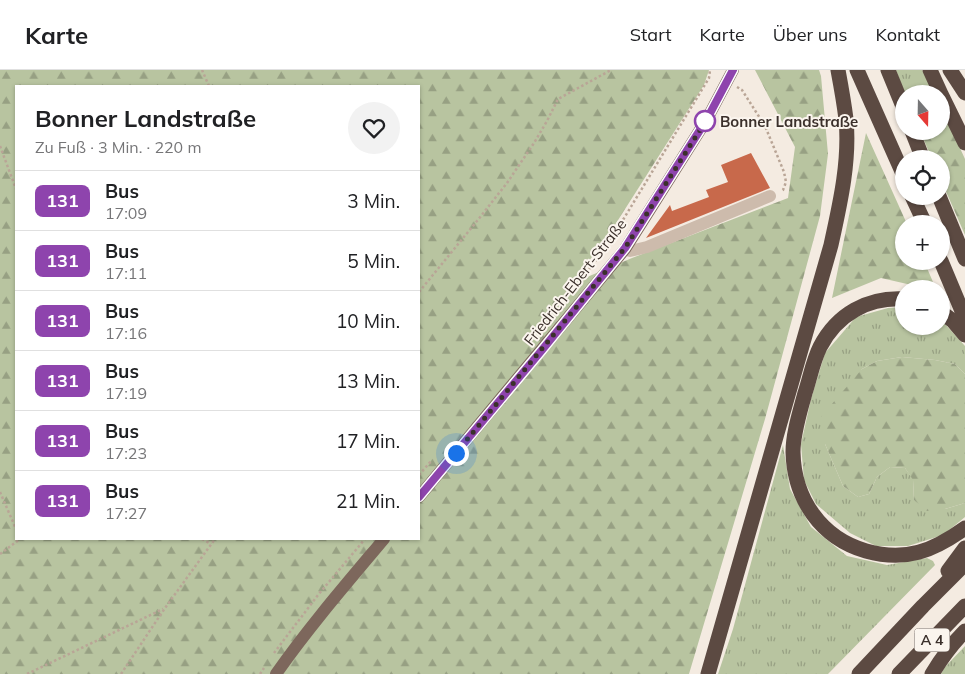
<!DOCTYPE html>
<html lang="de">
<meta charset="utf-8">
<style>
:root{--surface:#fff;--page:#f2f2f2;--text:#202124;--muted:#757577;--line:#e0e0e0}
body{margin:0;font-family:Mulish,sans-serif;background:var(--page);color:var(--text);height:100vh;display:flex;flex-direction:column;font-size:19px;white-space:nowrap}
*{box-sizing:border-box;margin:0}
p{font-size:16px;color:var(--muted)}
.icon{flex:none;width:28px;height:28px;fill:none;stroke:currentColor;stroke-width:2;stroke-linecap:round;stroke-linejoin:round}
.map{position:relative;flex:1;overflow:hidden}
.panel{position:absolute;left:15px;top:15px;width:405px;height:455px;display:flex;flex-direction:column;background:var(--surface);border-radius:0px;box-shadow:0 1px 4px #0004}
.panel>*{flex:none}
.badge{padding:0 10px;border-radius:8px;font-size:18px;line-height:32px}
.needle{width:32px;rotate:160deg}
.buttons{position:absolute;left:895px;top:15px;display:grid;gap:10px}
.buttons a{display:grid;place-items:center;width:55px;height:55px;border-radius:50%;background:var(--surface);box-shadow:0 1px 4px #0004;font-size:25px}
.you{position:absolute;width:25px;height:25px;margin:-12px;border:4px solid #fff;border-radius:50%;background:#1a73e8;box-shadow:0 0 0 8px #1a73e833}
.map>.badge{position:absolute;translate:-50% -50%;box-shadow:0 0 0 2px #fff}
.round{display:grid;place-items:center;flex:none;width:52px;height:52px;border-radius:26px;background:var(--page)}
.headline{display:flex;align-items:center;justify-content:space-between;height:85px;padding:0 20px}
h1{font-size:24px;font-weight:700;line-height:38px}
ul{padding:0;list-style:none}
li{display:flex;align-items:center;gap:15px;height:60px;padding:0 20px;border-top:1px solid var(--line)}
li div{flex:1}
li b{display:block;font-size:19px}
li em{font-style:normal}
li .badge{min-width:55px;font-weight:700;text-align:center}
header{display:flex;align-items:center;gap:30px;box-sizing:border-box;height:70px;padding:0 25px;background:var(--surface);border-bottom:1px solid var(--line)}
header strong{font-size:24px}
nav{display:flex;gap:28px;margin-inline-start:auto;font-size:18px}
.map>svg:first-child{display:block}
.grass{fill:url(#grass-tufts)}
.forest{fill:url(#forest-firs);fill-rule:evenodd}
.building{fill:#c8694b}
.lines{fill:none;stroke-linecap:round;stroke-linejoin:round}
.path{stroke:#b9a596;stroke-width:2.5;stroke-dasharray:2.5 2.5;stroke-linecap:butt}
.minor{stroke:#cdbbac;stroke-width:12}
.major{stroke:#7d675c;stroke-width:12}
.highway{stroke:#5c4a42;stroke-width:15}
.line-casing{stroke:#fff;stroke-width:11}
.line{stroke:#8e44ad;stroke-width:8}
.walk{stroke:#3b302b;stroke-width:5;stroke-dasharray:0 9}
.stop-dot{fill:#fff;stroke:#8e44ad;stroke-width:2.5}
.labels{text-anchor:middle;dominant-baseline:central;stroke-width:4;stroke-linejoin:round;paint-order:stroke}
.shield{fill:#fbf5ee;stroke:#756b66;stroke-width:1}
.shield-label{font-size:14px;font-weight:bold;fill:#3b302b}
.stop-label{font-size:15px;font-weight:bold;fill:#3b302b;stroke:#fbf5ee;text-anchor:start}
.street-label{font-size:15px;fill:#3b302b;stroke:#fbf5ee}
</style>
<header>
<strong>Karte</strong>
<nav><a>Start</a><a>Karte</a><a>Über uns</a><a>Kontakt</a></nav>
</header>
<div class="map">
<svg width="965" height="604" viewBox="0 0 965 604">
<defs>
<pattern id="grass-tufts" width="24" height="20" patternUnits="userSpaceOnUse" patternTransform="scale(1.25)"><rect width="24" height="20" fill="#b8c4a0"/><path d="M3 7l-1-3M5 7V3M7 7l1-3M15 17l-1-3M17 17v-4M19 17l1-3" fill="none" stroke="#97a083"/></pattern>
<pattern id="forest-firs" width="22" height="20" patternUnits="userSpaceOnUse" patternTransform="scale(1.25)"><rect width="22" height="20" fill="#b8c4a0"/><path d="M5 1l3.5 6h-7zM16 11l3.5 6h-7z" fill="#97a083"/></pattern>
</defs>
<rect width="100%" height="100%" fill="#f4ebe1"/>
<!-- grass -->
<path class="grass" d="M896,0H922L935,23L905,24Z
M904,237V256H941V252L944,253L965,276V304L955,294L935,290L902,287L877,291L862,299L825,374L843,416L858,427L869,424L877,407L890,397L905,398L913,409L914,430L945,439L965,433V447L943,465L908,476H876L850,463L816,434L804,410L801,374L811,329L825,283L856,247L888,238Z
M783,375L790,419L811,457L847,486L887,495L927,488L933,491L935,495L828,604H718L733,559Z
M965,576V604H941L945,597Z"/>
<!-- forest -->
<path class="forest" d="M0,0H709L704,15L613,158L573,213L632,188L788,128L795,77L755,0H819L821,6L828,84L820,146L765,349L689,604H0ZM16,16H419V469H16Z
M941,37L965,89V165L941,110V89H932L920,61H941Z
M866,63L907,154H904V191H924L936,219H929L881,208L832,228Z
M902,287L935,290L955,294L965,304V433L945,439L927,441L914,430L913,410L905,398L890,397L877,407L869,424L858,427L843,416L825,374L819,349L862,299L877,291Z"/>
<!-- building -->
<path class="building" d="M751,83L770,118L646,168L670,135L672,141L709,127L706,120L728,112L721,95Z"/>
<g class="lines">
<!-- path -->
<path class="path" d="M202,0L209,16
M737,17L742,20L765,56L784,102L786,112L783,120L781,121
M0,76L16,119
M580,211L609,173L709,8L710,0
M419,222L477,151L507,113L534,73L547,51L558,29L611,0
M419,405L432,390
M0,422L16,459
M202,469L211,474
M0,484L20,469
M274,583L318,525L365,469
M27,604L163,539
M121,604L165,538L215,469
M260,604L264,598"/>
<!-- minor -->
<path class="minor" d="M625,179L630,181L647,177L770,126"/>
<!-- major -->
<path class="major" d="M419,427L625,179L707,49L733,0
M276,604C309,557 347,513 384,469"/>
<!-- highway -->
<path class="highway" d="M857,0L904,106
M888,0L904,39
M930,0L941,24
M950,0L965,23
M941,24L965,73
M912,61L923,89
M912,126L925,154
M939,126L965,189
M941,191L965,248
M904,229C868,227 837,244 820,277C813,291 810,308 805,323C800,342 793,363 793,382C794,429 821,468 866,481C906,492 933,481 965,458
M941,242L953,251L965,265
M948,501L965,478
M708,604L831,175C840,134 850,91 846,49C844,33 841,16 838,0
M859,604L923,536L965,494
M899,604L965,536
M932,604C941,589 952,574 965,561"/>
</g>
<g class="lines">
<defs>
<path id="line" d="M419,427L542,280L625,178L707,49L733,0"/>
</defs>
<!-- line casing -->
<use href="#line" class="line-casing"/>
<!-- line -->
<use href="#line" class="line"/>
<!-- walk -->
<path class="walk" d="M456,383L625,178L707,49L705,51"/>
</g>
<!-- markers -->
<circle class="stop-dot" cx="705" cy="51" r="10"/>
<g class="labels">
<!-- shield labels -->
<rect class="shield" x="914.5" y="558.5" width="35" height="23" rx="4"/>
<g class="shield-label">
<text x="932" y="570">A 4</text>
</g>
<!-- stop labels -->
<g class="stop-label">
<text x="720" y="51">Bonner Landstraße</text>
</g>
<!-- street labels -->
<g class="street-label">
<text transform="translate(575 212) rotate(-52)">Friedrich-Ebert-Straße</text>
</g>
</g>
</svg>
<div class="buttons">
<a><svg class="needle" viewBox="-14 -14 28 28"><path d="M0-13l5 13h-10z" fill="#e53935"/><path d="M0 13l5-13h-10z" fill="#757577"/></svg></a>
<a><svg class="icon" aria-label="locate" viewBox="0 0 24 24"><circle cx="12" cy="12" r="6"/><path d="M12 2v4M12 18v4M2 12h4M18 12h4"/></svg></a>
<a>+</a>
<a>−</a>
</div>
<div class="you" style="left:456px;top:383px"></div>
<section class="panel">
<div class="headline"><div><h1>Bonner Landstraße</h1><p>Zu Fuß · 3 Min. · 220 m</p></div><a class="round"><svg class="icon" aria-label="heart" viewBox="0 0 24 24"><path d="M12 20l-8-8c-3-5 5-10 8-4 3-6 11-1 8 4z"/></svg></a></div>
<ul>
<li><span class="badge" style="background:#8e44ad;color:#fff">131</span><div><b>Bus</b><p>17:09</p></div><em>3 Min.</em></li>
<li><span class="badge" style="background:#8e44ad;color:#fff">131</span><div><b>Bus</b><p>17:11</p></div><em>5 Min.</em></li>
<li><span class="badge" style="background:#8e44ad;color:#fff">131</span><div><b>Bus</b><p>17:16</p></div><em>10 Min.</em></li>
<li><span class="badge" style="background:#8e44ad;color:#fff">131</span><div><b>Bus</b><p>17:19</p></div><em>13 Min.</em></li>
<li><span class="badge" style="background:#8e44ad;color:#fff">131</span><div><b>Bus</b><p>17:23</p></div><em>17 Min.</em></li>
<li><span class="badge" style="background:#8e44ad;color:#fff">131</span><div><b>Bus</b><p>17:27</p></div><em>21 Min.</em></li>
</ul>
</section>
</div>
